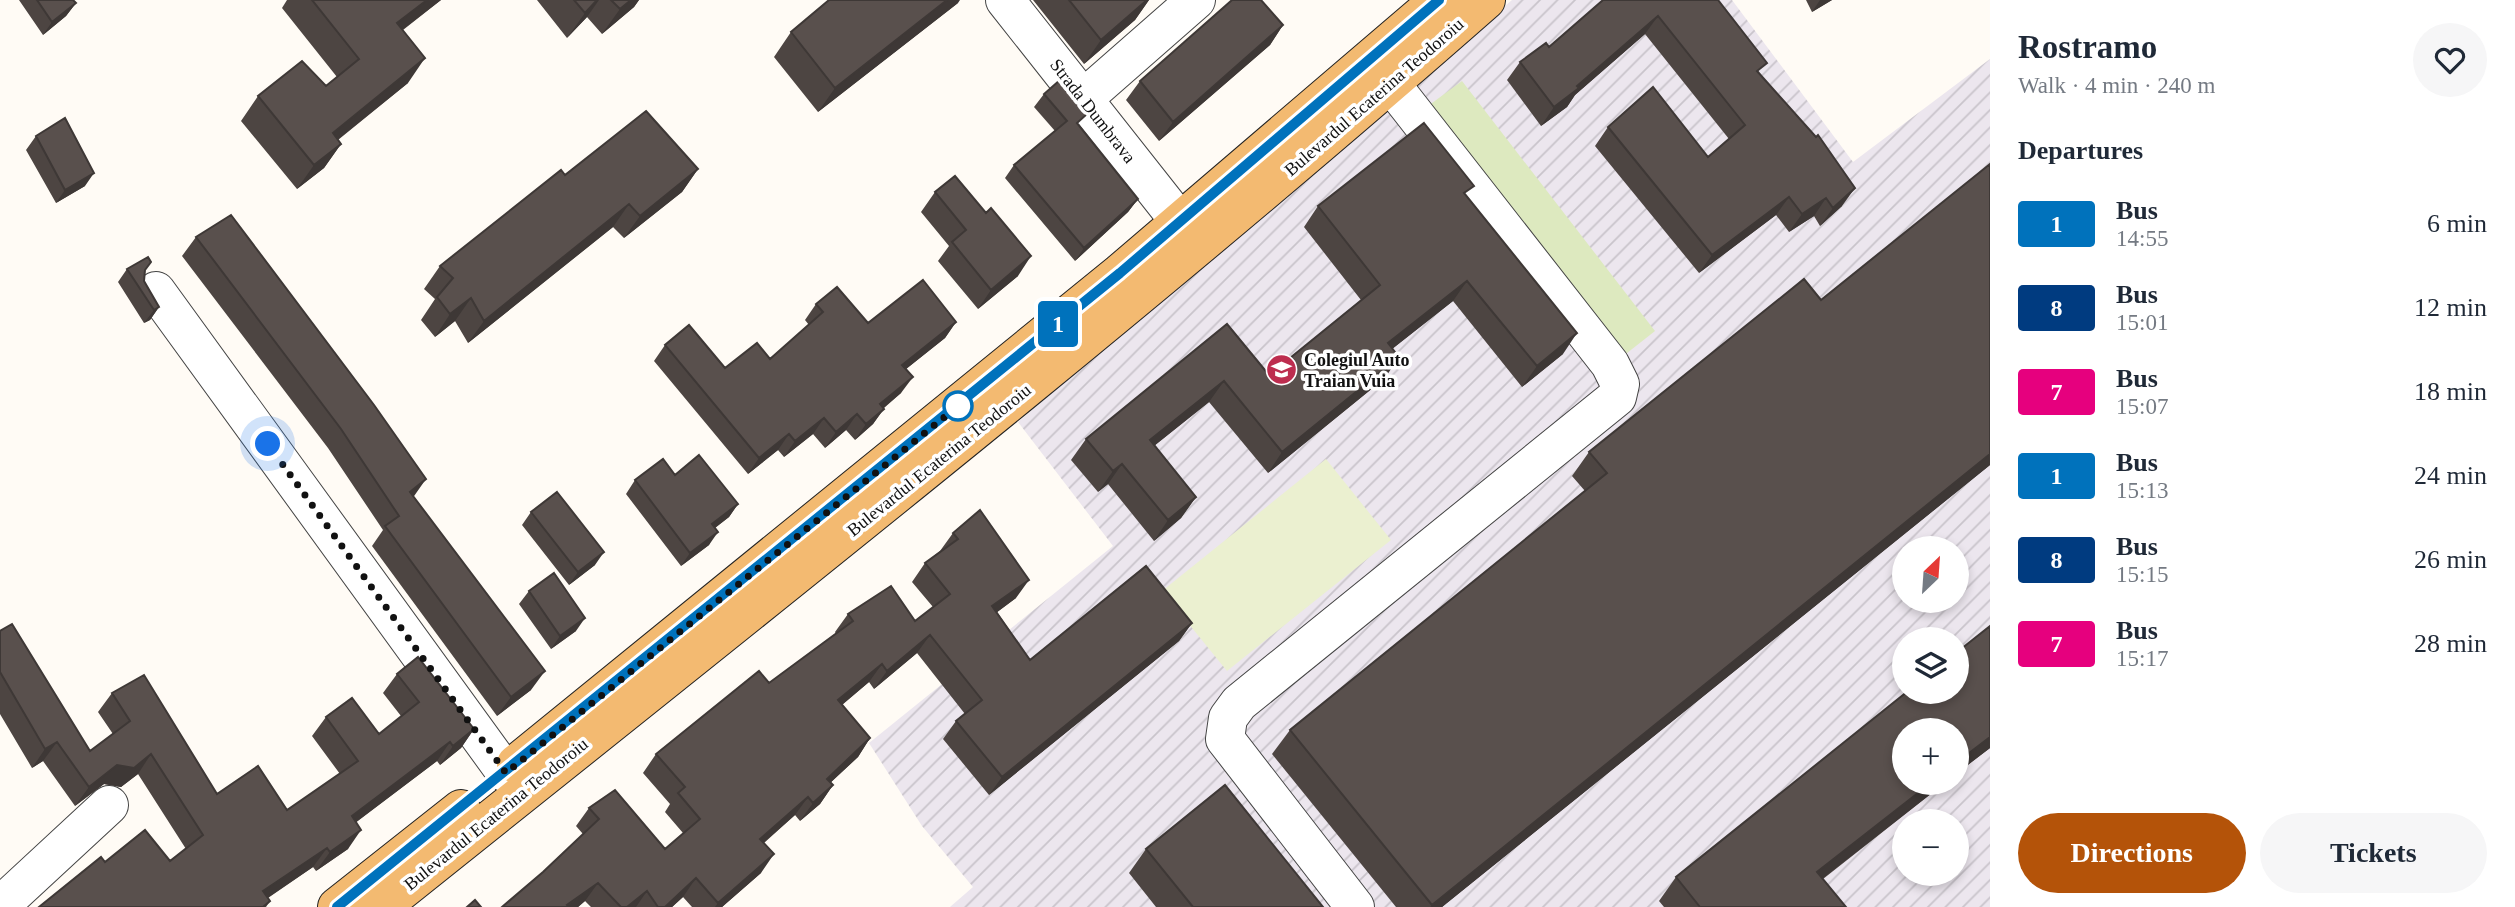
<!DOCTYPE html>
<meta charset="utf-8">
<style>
:root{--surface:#fff;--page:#f6f6f7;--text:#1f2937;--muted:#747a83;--accent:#b45309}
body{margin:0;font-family:Georgia,serif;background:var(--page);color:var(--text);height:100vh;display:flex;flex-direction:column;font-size:26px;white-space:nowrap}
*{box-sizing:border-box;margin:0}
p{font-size:23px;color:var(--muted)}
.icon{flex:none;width:38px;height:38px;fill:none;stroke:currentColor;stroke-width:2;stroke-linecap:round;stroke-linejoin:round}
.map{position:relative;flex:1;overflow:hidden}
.side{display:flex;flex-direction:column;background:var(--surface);width:525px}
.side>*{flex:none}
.badge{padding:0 14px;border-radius:5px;font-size:24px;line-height:46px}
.needle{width:46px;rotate:25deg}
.buttons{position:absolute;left:1892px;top:536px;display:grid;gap:14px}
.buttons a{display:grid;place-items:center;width:77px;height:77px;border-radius:50%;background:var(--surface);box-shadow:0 4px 10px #0003;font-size:35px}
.you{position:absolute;width:35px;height:35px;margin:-18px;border:5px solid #fff;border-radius:50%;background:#1a73e8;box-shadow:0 0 0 10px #1a73e833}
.map>.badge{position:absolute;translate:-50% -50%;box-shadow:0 0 0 4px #fff}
h2{padding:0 28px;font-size:26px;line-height:63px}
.round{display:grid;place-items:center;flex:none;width:74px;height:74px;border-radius:37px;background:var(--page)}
.head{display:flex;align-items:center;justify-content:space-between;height:119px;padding:0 28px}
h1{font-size:33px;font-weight:800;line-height:52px}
.primary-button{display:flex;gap:14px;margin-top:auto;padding:14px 28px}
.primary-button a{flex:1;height:80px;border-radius:42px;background:var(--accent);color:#fff;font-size:28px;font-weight:800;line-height:80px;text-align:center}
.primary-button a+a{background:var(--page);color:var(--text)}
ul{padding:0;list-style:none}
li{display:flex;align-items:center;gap:21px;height:84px;padding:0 28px}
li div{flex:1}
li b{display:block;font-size:26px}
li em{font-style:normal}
li .badge{min-width:77px;font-weight:700;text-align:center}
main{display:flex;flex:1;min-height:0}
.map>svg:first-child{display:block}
.industrial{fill:url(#industrial-furrows);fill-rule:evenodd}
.grass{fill:#dde9bf}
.pitch{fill:#ebf0d0}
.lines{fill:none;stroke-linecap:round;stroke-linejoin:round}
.minor-casing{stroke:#444;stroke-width:40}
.major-casing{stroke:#222;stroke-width:40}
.minor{stroke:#fff;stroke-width:38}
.major{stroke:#f3ba71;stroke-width:38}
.wall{fill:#4d4542}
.shaded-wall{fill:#3e3836}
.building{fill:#59504d;stroke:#3e3836;stroke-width:2}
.line-casing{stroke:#fff;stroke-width:16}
.line{stroke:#0072bc;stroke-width:10}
.walk{stroke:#111;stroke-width:7;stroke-dasharray:0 12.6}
.stop-dot{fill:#fff;stroke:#0072bc;stroke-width:3.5}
.labels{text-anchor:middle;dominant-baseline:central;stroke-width:7;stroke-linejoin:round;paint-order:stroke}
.street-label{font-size:18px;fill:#111;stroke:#fff}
.poi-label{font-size:18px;font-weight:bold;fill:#111;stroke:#fff;text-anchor:start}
</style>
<main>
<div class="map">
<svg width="1990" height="907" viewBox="0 0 1990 907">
<defs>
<pattern id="industrial-furrows" width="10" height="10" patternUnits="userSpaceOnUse" patternTransform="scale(1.75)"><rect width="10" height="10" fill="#ece6ee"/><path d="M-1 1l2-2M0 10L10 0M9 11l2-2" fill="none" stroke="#c9c4cb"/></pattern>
</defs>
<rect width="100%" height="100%" fill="#fffbf5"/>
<!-- industrial -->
<path class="industrial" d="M1512,0H1732L1853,162L1990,59V907H950L973,887L922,826L869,743L1113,546L1018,422ZM1904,548H1956V600H1904ZM1904,639H1956V691H1904ZM1904,730H1956V782H1904ZM1904,821H1956V873H1904Z"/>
<!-- grass -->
<path class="grass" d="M1462,81L1655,331L1622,357L1428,106Z"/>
<!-- pitch -->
<path class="pitch" d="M1326,459L1391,540L1227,671L1162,591Z"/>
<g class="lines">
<defs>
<path id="minor" d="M1005,0L1181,223
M1083,99L1196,0
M156,291L506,773
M0,906L109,805
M1355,907L1225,739L1228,718L1239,703L1617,397L1620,384L1610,364L1391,84"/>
<path id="major" d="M516,764L1120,273L1439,0
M337,907L461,809
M381,907C753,609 1128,315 1486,0"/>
</defs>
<!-- minor casing -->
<use href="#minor" class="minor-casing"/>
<!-- major casing -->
<use href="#major" class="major-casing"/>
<!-- minor -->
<use href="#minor" class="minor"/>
<!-- major -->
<use href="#major" class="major"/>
</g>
<!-- wall -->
<path class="wall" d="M19,0H73L76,3L66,16L43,35Z
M287,0H441L403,30L408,83L338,140L341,144L324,168L297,189L241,121L258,96L326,86L337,77L282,8Z
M537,0H639L634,7L602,34L587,17L567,38Z
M1033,0H1149L1135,20L1084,64Z
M1718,0L1760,74L1842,206L1820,226L1814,216L1789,232L1776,215L1699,273L1595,146L1608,127L1708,157L1729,139L1645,34L1575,95L1567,107L1541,126L1507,80L1520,62L1549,47Z
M1806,0H1832L1812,12Z
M958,3L818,112L774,57L791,32Z
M1283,25L1270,45L1159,141L1126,100L1140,81Z
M1044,94L1079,126L1138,199L1128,212L1075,261L1005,178L1014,165L1055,131L1034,107Z
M36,136L85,186L56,203L26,150Z
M698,169L682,192L624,238L613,227L468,343L455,321L435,337L421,320L435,299L424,289L440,266L565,175Z
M935,192L986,213L1018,276L978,309L938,261L949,246L921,212Z
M1466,196L1563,354L1522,387L1453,301L1392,349L1385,378L1268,473L1209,402L1154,446L1196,497L1181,518L1154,541L1108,484L1098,492L1071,460L1086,439L1227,324L1269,375L1361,300L1304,227L1318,206Z
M196,237L413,497L531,690L497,716L372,546L383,530L328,448L182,256Z
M127,269L145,270L144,281L159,307L150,320L144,323L118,282Z
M1821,300L1990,465L1442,907H1396L1272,754L1290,730L1585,491L1572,476L1589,452Z
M816,304L868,323L956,322L945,338L906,369L901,393L884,408L873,424L855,440L846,430L825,448L813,434L784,457L778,450L748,474L654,361L665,345L725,368L770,359L809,325L805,320Z
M675,475L738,504L729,517L715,528L709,545L681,566L626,494L635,480Z
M531,512L595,565L569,585L522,525Z
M953,533L1016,598L997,612L1030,660L1192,623L1179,641L989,795L943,739L956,721L965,714L917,653L874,689L869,682L842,705L870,738L858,757L830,783L833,785L820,804L800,821L795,815L764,843L761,873L722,907H692L683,897L672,907H591L585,901L578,907H502L543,872L583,834L576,826L589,808L665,849L683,833L665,812L670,804L643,773L656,754L769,683L836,634L835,632L848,614L915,621L933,607L912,582L925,563L940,551Z
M529,591L576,631L551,649L519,604Z
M1990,626V748L1956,774L1904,782H1946L1823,879L1846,907H1664L1659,901L1676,877Z
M0,631L90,751L113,734L98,712L112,693L217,794L287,810L340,774L312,736L326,717L379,734L401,716L383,693L397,674L474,729L461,748L440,765L437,761L356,822L348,849L316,871L313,867L268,898L270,901L266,907H39L105,862L170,861L186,849L138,774L121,787L104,784L75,806L43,761L32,768L0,714Z
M1146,849L1323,907H1156L1129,873Z"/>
<!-- shaded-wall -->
<path class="shaded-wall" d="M427,0H441L380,47L397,23Z
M597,0H599L587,17L567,38L585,13Z
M631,0H639L634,7L602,34L620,9Z
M947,0H960L958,3L818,112L835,88Z
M1147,0H1149L1135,20L1084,64L1101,40Z
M1820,0H1832L1812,12Z
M76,3L66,16L43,35L52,22Z
M1658,16L1645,34L1575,95L1567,107L1541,126L1554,107Z
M1283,25L1270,45L1159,141L1173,122Z
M425,58L408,83L316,157L333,133Z
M341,144L324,168L297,189L314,165Z
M698,169L682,192L624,238L640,216Z
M94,173L85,186L56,203L65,190Z
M1855,188L1842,206L1820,226L1833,208Z
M1789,197L1776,215L1699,273L1712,255Z
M1826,198L1814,216L1789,232L1802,214Z
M1138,199L1128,212L1075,261L1084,248Z
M629,204L613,227L468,343L484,321Z
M1031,256L1018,276L978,309L991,290Z
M1467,281L1453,301L1373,364L1388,343Z
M471,298L455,321L435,337L450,314Z
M159,307L150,320L144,323L154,310Z
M956,322L945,338L891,381L902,365Z
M1577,333L1563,354L1522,387L1537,366Z
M1399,357L1385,378L1268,473L1282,452Z
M913,377L901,393L869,420L880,404Z
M1224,381L1209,402L1135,461L1150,440Z
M884,409L873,424L855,440L866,424Z
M857,414L846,430L825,448L836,432Z
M824,418L813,434L784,457L795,441Z
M789,434L778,450L748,474L759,458Z
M1990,454V465L1442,907H1430Z
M1122,464L1108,484L1098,492L1113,471Z
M426,479L412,499L410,492Z
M1196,497L1181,518L1154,541L1168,520Z
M738,504L729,517L703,537L712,524Z
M718,532L709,545L681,566L690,553Z
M604,552L595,565L569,585L578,572Z
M1029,580L1016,598L980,625L992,606Z
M585,618L576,631L551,649L560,636Z
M1192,623L1179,641L989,795L1002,777Z
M930,635L917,653L874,689L887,671Z
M882,664L869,682L825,719L838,700Z
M545,671L531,690L497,716L511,697Z
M474,729L461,748L440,765L453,746Z
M1990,737V748L1956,774V763Z
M870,738L858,757L814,798L827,779Z
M57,742L43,761L32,768L45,749Z
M450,742L437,761L338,836L352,816Z
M151,754L138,774L121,787L104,784L75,806L89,787L117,765Z
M1932,782H1946L1800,896L1817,872Z
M833,785L820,804L800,821L813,803Z
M808,797L795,815L747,857L760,839Z
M361,830L348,849L316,871L330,852Z
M327,848L313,867L254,907L263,891Z
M774,854L761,873L722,907H715L718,903Z
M696,878L683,897L672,907H665Z
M598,883L585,901L578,907H566Z
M647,891L636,907H627Z"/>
<!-- building -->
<path class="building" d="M37,0H73L76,3L52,22Z
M312,0H427L397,23L425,58L333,133L341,144L314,165L258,96L302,61L326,86L359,59Z
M574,0H597L585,13Z
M611,0H631L620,9Z
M829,0H947L835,88L791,32Z
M1069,0H1147L1101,40Z
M1232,0H1261L1283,25L1173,122L1140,81Z
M1603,0H1718L1767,63L1757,71L1816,137L1818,135L1855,188L1833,208L1826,198L1802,214L1789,197L1712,255L1608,127L1653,87L1708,157L1745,125L1658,16L1577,86L1579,88L1554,107L1520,62L1546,43L1549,47Z
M1060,80L1087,114L1077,123L1138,199L1084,248L1014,165L1067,121L1044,94Z
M646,111L698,169L640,216L629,204L484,321L471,298L450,314L437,297L453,278L440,266L561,170L565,175Z
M65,118L94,173L65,190L36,136Z
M1424,123L1474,186L1464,193L1577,333L1537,366L1467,281L1388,343L1399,357L1282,452L1224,381L1150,440L1196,497L1168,520L1122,464L1113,471L1086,439L1227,324L1269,375L1380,285L1318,206Z
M1990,164V454L1432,905L1290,730L1607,473L1589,452L1804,279L1821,300Z
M955,176L986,213L991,208L1031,256L991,290L952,242L966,230L935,192Z
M231,215L374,405L426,479L410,492L545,671L511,697L385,526L399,516L341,429L196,237Z
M148,257L151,262L145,270L144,281L159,307L154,310L127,269Z
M923,280L956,322L902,365L913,377L880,404L884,409L866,424L857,414L836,432L824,418L795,441L789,434L759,458L665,345L689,325L725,368L757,343L770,359L823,312L816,304L837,287L868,323Z
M699,455L738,504L712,524L718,532L690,553L635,480L663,459L675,475Z
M557,492L604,552L578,572L531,512Z
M980,510L1029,580L992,606L1030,660L1146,566L1192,623L1002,777L956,721L982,700L930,635L887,671L882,664L838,700L870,738L827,779L833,785L813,803L808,797L760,839L774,854L718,903L696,878L665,907H658L647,891L627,907H621L598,883L567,905L569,907H502L543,872L599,819L589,808L615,790L665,849L700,819L678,793L685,787L656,754L759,671L769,683L853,621L848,614L891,586L915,621L950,594L925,563L958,539L953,533Z
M554,573L585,618L560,636L529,591Z
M12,624L90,751L130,721L112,693L144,675L217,794L258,766L287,810L358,761L326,717L352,698L379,734L419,702L397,674L418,657L474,729L453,746L450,742L352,816L361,830L330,852L327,848L263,891L270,901L263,907H39L101,857L105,862L145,830L170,861L203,835L151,754L134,768L117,765L89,787L57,742L45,749L0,672V631Z
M1990,626V737L1956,763V730H1904V782H1932L1817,872L1846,907H1700L1676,877L1908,691H1956V653Z
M1225,785L1323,907H1193L1146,849Z
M475,900L481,907H467Z"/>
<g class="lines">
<defs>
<path id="line" d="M337,907L1120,273L1439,0"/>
</defs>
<!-- line casing -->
<use href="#line" class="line-casing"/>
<!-- line -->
<use href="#line" class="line"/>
<!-- walk -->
<path class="walk" d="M268,444L506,773L958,406"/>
</g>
<!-- icons -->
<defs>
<symbol id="school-disc" viewBox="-11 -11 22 22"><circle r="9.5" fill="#bd2d4f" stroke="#fff"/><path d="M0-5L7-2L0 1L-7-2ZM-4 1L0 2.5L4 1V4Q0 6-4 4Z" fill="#fff"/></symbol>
</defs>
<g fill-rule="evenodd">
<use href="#school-disc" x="1264" y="352" width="35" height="35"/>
</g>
<!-- markers -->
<circle class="stop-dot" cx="958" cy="406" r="14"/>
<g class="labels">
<!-- street labels -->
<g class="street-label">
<text transform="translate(1374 97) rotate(-41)">Bulevardul Ecaterina Teodoroiu</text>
<text transform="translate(1093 111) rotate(52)">Strada Dumbrava</text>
<text transform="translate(939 460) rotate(-39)">Bulevardul Ecaterina Teodoroiu</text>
<text transform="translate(496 814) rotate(-39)">Bulevardul Ecaterina Teodoroiu</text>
</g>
<!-- poi labels -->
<g class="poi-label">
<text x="1304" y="360">Colegiul Auto<tspan x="1304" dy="21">Traian Vuia</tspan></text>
</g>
</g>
</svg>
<div class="buttons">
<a><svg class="needle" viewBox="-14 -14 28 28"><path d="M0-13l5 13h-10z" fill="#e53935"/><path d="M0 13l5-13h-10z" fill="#747a83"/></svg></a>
<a><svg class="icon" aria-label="layers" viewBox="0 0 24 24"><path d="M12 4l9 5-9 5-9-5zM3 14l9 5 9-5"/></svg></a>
<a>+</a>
<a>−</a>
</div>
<div class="you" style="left:268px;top:444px"></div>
<b class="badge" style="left:1058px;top:324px;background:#0072bc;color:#fff">1</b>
</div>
<section class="side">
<div class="head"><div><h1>Rostramo</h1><p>Walk · 4 min · 240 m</p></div><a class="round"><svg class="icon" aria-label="heart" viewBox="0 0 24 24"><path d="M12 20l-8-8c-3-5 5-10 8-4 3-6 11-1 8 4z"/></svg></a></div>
<h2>Departures</h2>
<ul>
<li><span class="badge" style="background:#0072bc;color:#fff">1</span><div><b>Bus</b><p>14:55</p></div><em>6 min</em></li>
<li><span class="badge" style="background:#003b80;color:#fff">8</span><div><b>Bus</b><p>15:01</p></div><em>12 min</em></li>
<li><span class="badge" style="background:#e6007e;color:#fff">7</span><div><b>Bus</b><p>15:07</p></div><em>18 min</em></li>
<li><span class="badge" style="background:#0072bc;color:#fff">1</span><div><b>Bus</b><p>15:13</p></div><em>24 min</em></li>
<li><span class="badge" style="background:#003b80;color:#fff">8</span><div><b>Bus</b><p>15:15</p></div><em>26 min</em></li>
<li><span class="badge" style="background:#e6007e;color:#fff">7</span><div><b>Bus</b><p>15:17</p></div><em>28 min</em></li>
</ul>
<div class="primary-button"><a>Directions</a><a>Tickets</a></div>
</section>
</main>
